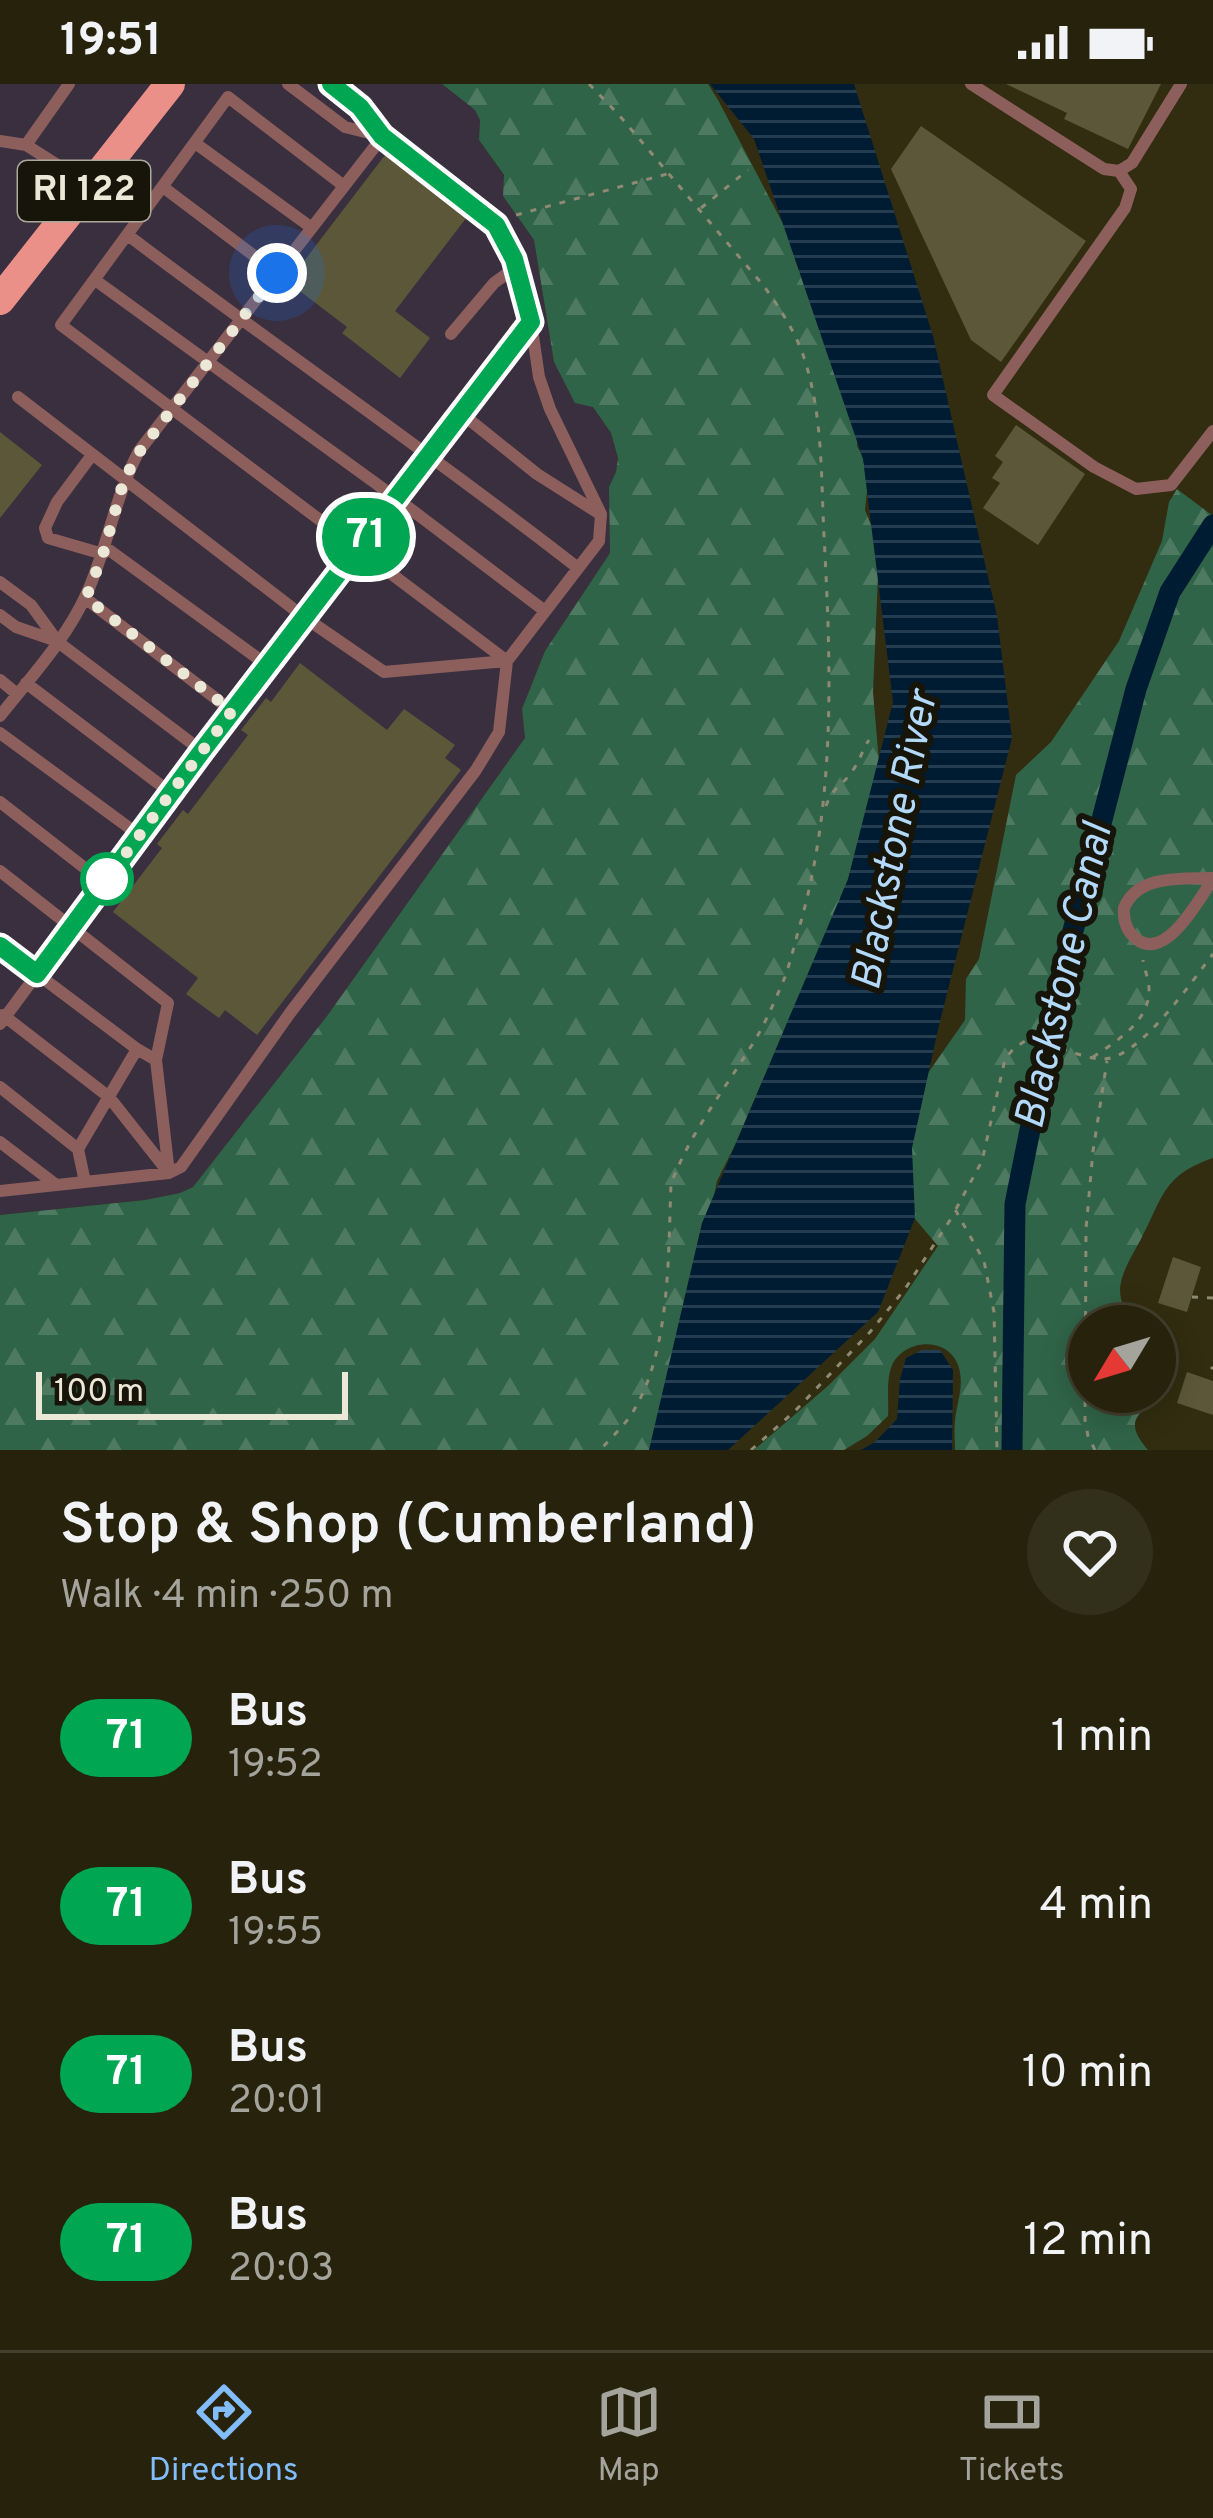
<!DOCTYPE html>
<meta charset="utf-8">
<style>
:root{--surface:#26220c;--page:#322f1a;--text:#f1f3f6;--muted:#a4a49d;--line:#423f2d;--accent:#82bcfa}
body{margin:0;font-family:Overpass,sans-serif;background:var(--page);color:var(--text);height:100vh;display:flex;flex-direction:column;font-size:45px;white-space:nowrap}
*{box-sizing:border-box;margin:0}
p{font-size:39px;color:var(--muted)}
.icon{flex:none;width:66px;height:66px;fill:none;stroke:currentColor;stroke-width:2;stroke-linecap:round;stroke-linejoin:round}
.map{position:relative;height:1366px;overflow:hidden}
.sheet{display:flex;flex-direction:column;background:var(--surface);flex:1}
.sheet>*{flex:none}
.badge{padding:0 24px;border-radius:39px;font-size:42px;line-height:78px}
.needle{width:78px;rotate:232deg}
.fabs{position:absolute;left:1068px;top:1221px;display:grid;gap:24px}
.fabs a{display:grid;place-items:center;width:108px;height:108px;border-radius:50%;background:var(--surface);box-shadow:0 6px 30px #0003,0 0 0 3px var(--line);font-size:60px}
.scale{position:absolute;left:36px;bottom:30px;width:312px;box-sizing:border-box;padding-left:12px;border:6px solid #ebe8d7;border-top:0;font-size:33px;line-height:42px;white-space:nowrap;color:#ebe8d7;-webkit-text-stroke:9px #171509;paint-order:stroke}
.you{position:absolute;width:60px;height:60px;margin:-30px;border:9px solid #fff;border-radius:50%;background:#1a73e8;box-shadow:0 0 0 18px #1a73e833}
.map>.badge{position:absolute;translate:-50% -50%;box-shadow:0 0 0 6px #fff}
.round{display:grid;place-items:center;flex:none;width:126px;height:126px;border-radius:63px;background:var(--page)}
.headline{display:flex;align-items:center;justify-content:space-between;height:204px;padding:0 60px}
h1{font-size:57px;font-weight:600;line-height:90px}
ul{padding:0;list-style:none}
li{display:flex;align-items:center;gap:36px;height:168px;padding:0 60px}
li div{flex:1}
li b{display:block;font-size:45px}
li em{font-style:normal}
li .badge{min-width:132px;font-weight:700;text-align:center}
.status{display:flex;justify-content:space-between;align-items:center;height:84px;padding:0 60px;background:var(--surface);direction:ltr}
.status svg{height:33px;fill:currentColor}
.tabs{display:flex;justify-content:space-around;align-items:center;height:168px;border-top:3px solid var(--line);background:var(--surface);font-size:33px;color:var(--muted)}
.tabs a{display:grid;justify-items:center;gap:6px}
.tabs .selected{color:var(--accent)}
.map>svg:first-child{display:block}
.commercial{fill:#3a2f3f}
.forest{fill:url(#forest-firs)}
.water{fill:url(#water-rules)}
.lines{fill:none;stroke-linecap:round;stroke-linejoin:round}
.canal{stroke:#001c33;stroke-width:21}
.building{fill:#5c5739}
.path{stroke:#8e8a73;stroke-width:3;stroke-dasharray:6 9;stroke-linecap:butt}
.lane{stroke:#8c5f5c;stroke-width:12}
.primary{stroke:#eb8f89;stroke-width:30}
.line-casing{stroke:#fff;stroke-width:27}
.line{stroke:#00a651;stroke-width:18}
.walk{stroke:#ebe8d7;stroke-width:12;stroke-dasharray:0 21.6}
.stop-dot{fill:#fff;stroke:#00a651;stroke-width:6}
.labels{text-anchor:middle;dominant-baseline:central;stroke-width:12;stroke-linejoin:round;paint-order:stroke}
.shield{fill:#171509;stroke:#aba999;stroke-width:3}
.shield-label{font-size:36px;font-weight:bold;fill:#ebe8d7}
.water-label{font-size:42px;font-style:italic;fill:#b2d9fa;stroke:#171509}
</style>
<div class="status"><b>19:51</b><svg viewBox="0 0 49 12"><path d="M0 12V9h3v3zM5 12V6h3v6zM10 12V3h3v9zM15 12V0h3v12zM26 1h20v11H26zM47 4h2v5h-2z"/></svg></div>
<div class="map">
<svg width="1213" height="1366" viewBox="0 0 1213 1366">
<defs>
<pattern id="forest-firs" width="22" height="20" patternUnits="userSpaceOnUse" patternTransform="scale(3)"><rect width="22" height="20" fill="#306448"/><path d="M5 1l3.5 6h-7zM16 11l3.5 6h-7z" fill="#4e7a62"/></pattern>
<pattern id="water-rules" width="6" height="5" patternUnits="userSpaceOnUse" patternTransform="scale(3)"><rect width="6" height="5" fill="#001c33"/><path d="M0 2.5h6" fill="none" stroke="#253d50"/></pattern>
</defs>
<rect width="100%" height="100%" fill="#322d10"/>
<!-- commercial -->
<path class="commercial" d="M0,0H442L475,26L480,36L479,56L504,92L503,112L534,156L554,278L593,323L611,349L618,374L616,388L609,403L610,469L545,567L522,625L525,654L327,932L193,1103L180,1109L145,1116L0,1131Z"/>
<!-- forest -->
<path class="forest" d="M442,0H708L718,16L812,195L859,341L857,362L864,375L868,397L865,426L873,446L878,492L873,608L879,678L872,744L735,1061L717,1097L663,1366H0V1131L145,1116L180,1109L193,1103L327,932L525,654L522,625L545,567L610,469L609,403L616,388L618,374L611,349L593,323L575,319L554,278L534,156L503,112L504,91L479,56L480,36L475,26Z
M1177,405L1213,432V1074C1163,1091 1163,1113 1141,1155C1134,1168 1124,1184 1121,1198C1117,1215 1126,1229 1135,1242H1089V1308H1155V1259L1172,1273C1172,1284 1173,1293 1167,1303C1151,1328 1116,1329 1148,1366H955C955,1357 954,1347 955,1337C957,1318 965,1300 958,1281C947,1251 901,1255 891,1284C886,1297 889,1317 888,1332L867,1352L844,1366H754L829,1301L875,1255L938,1162L905,1123L893,1104L926,992L965,936L966,895L979,875L1016,691L1051,658L1119,557L1162,457L1169,418Z"/>
<!-- water -->
<path class="water" d="M710,0H854L933,252L997,532L1012,654L939,941L912,1064L915,1134L878,1228L728,1366H649L702,1139L848,795L893,618L863,375L754,55Z
M922,1266H940L953,1286L952,1366H861L875,1358L897,1335L900,1295L906,1274Z"/>
<g class="lines">
<!-- canal -->
<path class="canal" d="M1012,1366L1015,1120L1061,893L1136,605L1170,508L1213,441"/>
</g>
<!-- building -->
<path class="building" d="M1006,0H1161L1128,65L1064,35L1067,29Z
M921,42L1086,157L1001,278L971,256L891,85Z
M385,71L467,133L395,227L430,254L400,294L342,249L347,243L288,198Z
M1016,341L1085,390L1038,461L983,424L1000,399L992,394L1003,378L995,372Z
M0,348L42,381L0,434Z
M300,579L387,646L404,625L455,661L445,674L461,686L257,951L225,926L219,934L186,910L198,894L113,828L162,764L157,760L183,726L188,730L248,651L241,646L266,614L271,618Z
M1173,1173L1201,1183L1187,1228L1158,1219Z
M1187,1288L1213,1297V1331L1177,1319Z"/>
<g class="lines">
<!-- path -->
<path class="path" d="M589,0L619,31L763,201C780,224 798,252 806,280C823,336 821,395 824,452C831,582 836,714 800,841C795,858 791,876 785,893C777,912 768,933 758,951C729,1000 691,1046 671,1100C668,1171 671,1269 631,1331C622,1344 610,1355 600,1366
M701,124L748,86
M516,131L667,90
M826,722C833,702 843,702 853,686C860,677 862,666 869,656
M1093,973C1117,957 1150,937 1149,905C1149,895 1144,885 1143,876
M956,1125L982,1077L1005,975L1014,964L1030,954C1048,959 1088,976 1104,975C1140,974 1192,897 1213,870
M1192,1213L1213,1214
M1211,1283L1213,1285
M751,1366L795,1327L870,1248L905,1205L956,1127L984,1177L994,1228L997,1366
M1095,1366L1088,1352L1085,1336L1086,1145L1093,1067L1107,977"/>
<!-- lane -->
<path class="lane" d="M288,0L345,43L381,52
M971,0L1104,85L1119,87L1132,79L1181,0
M0,57L26,61L89,101
M195,59L312,144
M26,61L69,0
M1119,87L1131,105L1125,124L993,311L1094,383L1136,405L1171,401L1213,347
M344,102L228,13L61,241L507,577
M163,103L277,189
M129,152C277,264 431,369 578,484
M95,196L396,414L545,527
M451,250L494,199L516,183
M18,313L304,533L384,588L506,577
M461,329L537,390L600,430
M92,371L57,418L45,444L48,454L103,470
M105,463L267,581
M0,498L31,521L58,558L202,667
M85,514L232,627
M0,531L16,543L57,557
M0,596L17,610
M26,599L171,709
M0,632C31,593 67,554 87,509C108,462 115,412 139,367L383,52
M0,649L139,751
M0,718L104,799
M0,787L168,919L156,976
M1213,794C1182,795 1138,790 1124,824C1123,838 1127,849 1139,857C1168,874 1199,815 1213,795
M0,862L137,965L156,976L169,1089L109,1013L3,931
M0,940L202,667L531,238
M0,1003L78,1065
M0,1058L55,1100
M85,1098L78,1065L137,965
M0,1107L169,1089L181,1083L290,929L476,686L499,648L507,577L599,457L601,430L550,325L539,293L531,238L514,175L496,141L383,52L360,23L331,0"/>
<!-- primary -->
<path class="primary" d="M0,216L170,0"/>
</g>
<g class="lines">
<defs>
<path id="line" d="M0,862L37,890L202,667L531,238L514,175L496,141L382,52L360,23L331,0"/>
</defs>
<!-- line casing -->
<use href="#line" class="line-casing"/>
<!-- line -->
<use href="#line" class="line"/>
<!-- walk -->
<path class="walk" d="M107,795L104,799L232,627L86,514L103,470L124,396L140,367L277,189"/>
</g>
<!-- markers -->
<circle class="stop-dot" cx="107" cy="795" r="24"/>
<g class="labels">
<!-- shield labels -->
<rect class="shield" x="18" y="77" width="132" height="60" rx="9"/>
<g class="shield-label">
<text x="84" y="107">RI 122</text>
</g>
<!-- water labels -->
<g class="water-label">
<text transform="translate(897 757) rotate(-79)">Blackstone River</text>
<text transform="translate(1066 893) rotate(-77)">Blackstone Canal</text>
</g>
</g>
</svg>
<div class="fabs">
<a><svg class="needle" viewBox="-14 -14 28 28"><path d="M0-13l5 13h-10z" fill="#e53935"/><path d="M0 13l5-13h-10z" fill="#a4a49d"/></svg></a>
</div>
<div class="scale">100 m</div>
<div class="you" style="left:277px;top:189px"></div>
<b class="badge" style="left:366px;top:453px;background:#00a651;color:#fff">71</b>
</div>
<section class="sheet">
<div class="headline"><div><h1>Stop &amp; Shop (Cumberland)</h1><p>Walk · 4 min · 250 m</p></div><a class="round"><svg class="icon" aria-label="heart" viewBox="0 0 24 24"><path d="M12 20l-8-8c-3-5 5-10 8-4 3-6 11-1 8 4z"/></svg></a></div>
<ul>
<li><span class="badge" style="background:#00a651;color:#fff">71</span><div><b>Bus</b><p>19:52</p></div><em>1 min</em></li>
<li><span class="badge" style="background:#00a651;color:#fff">71</span><div><b>Bus</b><p>19:55</p></div><em>4 min</em></li>
<li><span class="badge" style="background:#00a651;color:#fff">71</span><div><b>Bus</b><p>20:01</p></div><em>10 min</em></li>
<li><span class="badge" style="background:#00a651;color:#fff">71</span><div><b>Bus</b><p>20:03</p></div><em>12 min</em></li>
</ul>
</section>
<nav class="tabs">
<a class="selected"><svg class="icon" aria-label="directions" viewBox="0 0 24 24"><path d="M12 3l9 9-9 9-9-9zM9 14v-3h6M13 9l2 2-2 2"/></svg>Directions</a>
<a><svg class="icon" aria-label="map" viewBox="0 0 24 24"><path d="M3 6l6-2 6 2 6-2v14l-6 2-6-2-6 2zM9 4v14M15 6v14"/></svg>Map</a>
<a><svg class="icon" aria-label="tickets" viewBox="0 0 24 24"><path d="M3 7h18v10H3zM15 7v10"/></svg>Tickets</a>
</nav>
